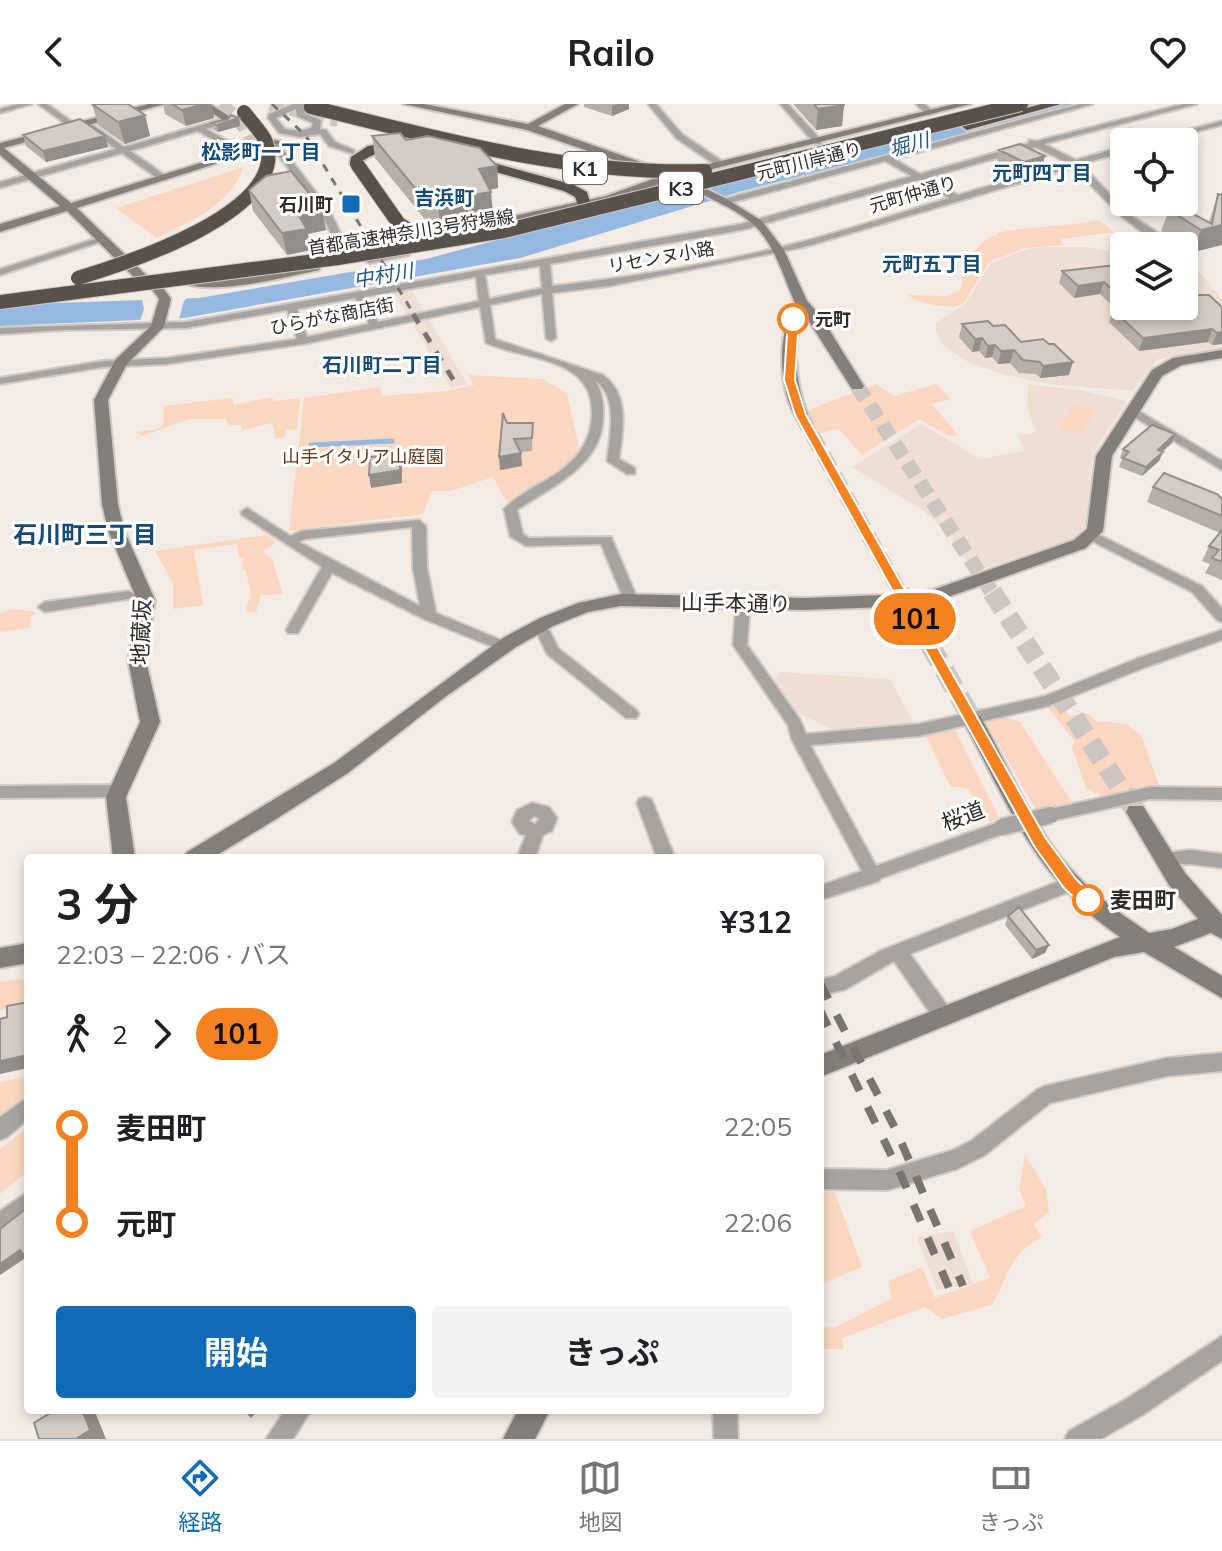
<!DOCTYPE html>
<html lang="ja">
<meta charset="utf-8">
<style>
:root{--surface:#fff;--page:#f2f2f2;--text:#202124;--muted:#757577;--line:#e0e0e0;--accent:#0f6ab7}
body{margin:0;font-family:Mulish,"Noto Sans JP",sans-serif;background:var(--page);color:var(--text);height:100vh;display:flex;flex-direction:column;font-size:30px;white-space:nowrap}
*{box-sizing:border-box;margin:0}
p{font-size:26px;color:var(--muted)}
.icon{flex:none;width:44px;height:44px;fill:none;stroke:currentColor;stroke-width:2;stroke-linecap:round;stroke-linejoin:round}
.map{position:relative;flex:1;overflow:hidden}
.side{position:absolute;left:24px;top:750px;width:800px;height:560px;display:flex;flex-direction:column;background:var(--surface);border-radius:8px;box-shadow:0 4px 12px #0003}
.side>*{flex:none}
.badge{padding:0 16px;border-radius:26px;font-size:28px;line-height:52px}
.fabs{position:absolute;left:1110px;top:24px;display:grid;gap:16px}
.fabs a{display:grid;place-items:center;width:88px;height:88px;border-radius:8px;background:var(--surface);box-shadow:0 4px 12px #0003;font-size:40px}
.map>.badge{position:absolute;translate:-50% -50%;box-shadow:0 0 0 4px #fff}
.legs{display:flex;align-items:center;gap:12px;height:88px;padding:0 32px;font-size:26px}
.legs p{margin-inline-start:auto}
.head{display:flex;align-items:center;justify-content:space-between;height:136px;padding:0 32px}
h1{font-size:44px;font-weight:700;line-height:60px}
.button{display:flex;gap:16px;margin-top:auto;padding:16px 32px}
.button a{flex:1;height:92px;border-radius:8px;background:var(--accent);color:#fff;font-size:32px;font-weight:700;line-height:92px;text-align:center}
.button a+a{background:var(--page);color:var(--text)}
ul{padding:0 32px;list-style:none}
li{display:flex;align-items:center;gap:28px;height:96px;font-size:30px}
li i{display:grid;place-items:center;width:12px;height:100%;margin:0 10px;background:currentColor}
li i::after{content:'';width:20px;height:20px;margin:-10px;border:6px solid;border-radius:50%;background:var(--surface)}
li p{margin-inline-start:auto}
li:first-child i{background:linear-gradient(#0000 50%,currentColor 0)}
li:last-child i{background:linear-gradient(currentColor 50%,#0000 0)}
header{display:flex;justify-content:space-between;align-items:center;height:104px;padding:0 32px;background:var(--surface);font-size:36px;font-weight:700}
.tab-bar{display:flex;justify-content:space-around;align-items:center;height:112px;border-top:2px solid var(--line);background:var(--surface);font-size:22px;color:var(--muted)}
.tab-bar a{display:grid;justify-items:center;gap:4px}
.tab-bar .current{color:var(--accent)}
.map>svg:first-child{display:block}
.built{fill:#eeded4}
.green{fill:#fcd7bf}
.water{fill:#95bae2}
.pier{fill:#f4ebe5}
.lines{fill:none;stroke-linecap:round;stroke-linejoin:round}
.stream{stroke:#95bae2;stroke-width:5}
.secondary-tunnel-far1{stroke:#cdc5c0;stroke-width:15;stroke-dasharray:15 8;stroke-linecap:butt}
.secondary-tunnel{stroke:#cdc5c0;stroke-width:20;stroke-dasharray:20 10;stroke-linecap:butt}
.highway-tunnel{stroke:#cdc5c0;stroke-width:14;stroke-dasharray:14 7;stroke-linecap:butt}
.street-casing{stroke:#d1c9c3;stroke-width:4}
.secondary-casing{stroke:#d1c9c3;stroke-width:4}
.highway-casing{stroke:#d1c9c3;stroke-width:4}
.street{fill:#a7a3a1;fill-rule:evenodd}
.secondary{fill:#857f7c;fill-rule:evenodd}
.highway{fill:#59514c;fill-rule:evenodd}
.rail-far2{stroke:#7a7471;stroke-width:3;stroke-dasharray:8 8;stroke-linecap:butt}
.rail-far1{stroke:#7a7471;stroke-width:5;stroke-dasharray:11 11;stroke-linecap:butt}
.rail{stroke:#7a7471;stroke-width:8;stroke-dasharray:18 18;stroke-linecap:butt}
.street-bridge-casing{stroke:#d1c9c3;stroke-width:20;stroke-linecap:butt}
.highway-bridge-casing{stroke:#d1c9c3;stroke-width:16;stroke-linecap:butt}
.street-bridge{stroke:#a7a3a1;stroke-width:16}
.highway-bridge{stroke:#59514c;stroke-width:14}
.wall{fill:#b6afa9}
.shaded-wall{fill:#948e8a}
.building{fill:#d4cbc5;stroke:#948e8a;stroke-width:2}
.line-1{fill:#f58220;stroke:#fff;stroke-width:2}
.poi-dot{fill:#0f6ab7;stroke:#fff;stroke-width:3}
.stop-1-dot{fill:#fff;stroke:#f58220;stroke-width:4}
.labels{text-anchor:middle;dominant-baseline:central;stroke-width:6;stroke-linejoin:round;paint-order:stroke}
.far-street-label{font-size:18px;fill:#302c2a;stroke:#fff}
.far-poi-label{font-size:18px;font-weight:bold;fill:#302c2a;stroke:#fff;text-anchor:end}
.far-stop-label{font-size:18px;font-weight:bold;fill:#302c2a;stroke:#fff;text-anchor:start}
.far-park-label{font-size:18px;fill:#663816;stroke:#fff}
.far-water-label{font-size:20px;font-style:italic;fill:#258;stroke:#fff}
.far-neighbourhood-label{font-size:20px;font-weight:bold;fill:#154a7b;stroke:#fff}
.shield{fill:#fff;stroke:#6e6b6a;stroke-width:2}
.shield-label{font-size:20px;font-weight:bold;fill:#302c2a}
.street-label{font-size:22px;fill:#302c2a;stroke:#fff}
.stop-label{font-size:22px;font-weight:bold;fill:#302c2a;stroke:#fff;text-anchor:start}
.neighbourhood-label{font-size:24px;font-weight:bold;fill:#154a7b;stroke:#fff}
</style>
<header><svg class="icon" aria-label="back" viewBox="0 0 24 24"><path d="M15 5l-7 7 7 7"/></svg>Railo<svg class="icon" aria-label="heart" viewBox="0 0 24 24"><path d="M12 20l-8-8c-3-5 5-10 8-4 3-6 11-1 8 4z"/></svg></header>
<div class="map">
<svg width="1222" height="1335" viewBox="0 0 1222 1335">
<rect width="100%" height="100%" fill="#f4ebe5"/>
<!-- built -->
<path class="built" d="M1043,143H1086L1124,150V202H1184V168L1199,167L1222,196V245L1158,255L1132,287L1047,280L1002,270L968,258L944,242L936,228V219L965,200L991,159L1027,145Z
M405,176L431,219L467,280L451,284L388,179Z
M1028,280L1078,286L1127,297L1093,349L1085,424L1074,434L974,468L945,425L921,405L852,363L921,320L980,355L1024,347L1018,331L1036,328L1027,303Z
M781,568L890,575L915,622L838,628L794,607L772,577Z
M953,1127L973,1180L937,1186L917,1133Z"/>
<!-- green -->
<path class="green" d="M243,63C233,101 188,118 157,134L116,104Z
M1099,116L1114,128L1061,135L1064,141L1024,144L989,158L963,200C951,206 918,200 908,191L947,192L961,185L967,154L989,133L998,131L997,129C1031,122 1064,123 1099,116Z
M468,271L543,275L567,290L580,348L568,362L507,399L493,373L451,387H432L423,410L289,427L304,294L380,283L382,292L446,287L474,281Z
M876,280L894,292L936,280L951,295L932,300L958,331L949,332L919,315L862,351L839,325L815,330L805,312L813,304Z
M272,293L274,297L300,294L297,326L286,325L285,333L276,335L272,319L242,326L241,321H229L226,315H189L142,332L136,328L157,325L163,320L164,302L232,294L234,301Z
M1074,301L1096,307L1081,330L1059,324Z
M267,431L276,439L262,448L272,455L283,490L261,491L256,508L245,507L251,491L246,467L242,466L243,454H239L237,440L194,446L203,501L173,505V479L155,447Z
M12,505L37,508L31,512L30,524L0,528V510Z
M1057,597L1069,612L1087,609L1096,617L1127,620L1142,633L1160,684L1100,692L1086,685L1072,643L1075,638L1046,601Z
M1000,611L1020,618L1073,700L1037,708L984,615Z
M953,622L1000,715L989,718L968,685L950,682L924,628Z
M28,874V900L0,906V878Z
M28,972V992L0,1015V978Z
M28,1023V1067L0,1090V1045Z
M1025,1051L1046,1085L1049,1109L1034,1120L1042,1134C1011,1146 1007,1176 992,1201L942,1215L925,1203L842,1234L844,1245H820V1224L836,1223L892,1194L888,1177L922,1163L935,1194L990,1174L970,1127L1026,1102L1019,1085Z
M820,1087L835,1088L862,1163L820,1181V1122L824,1120Z"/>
<!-- water -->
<path class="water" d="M1006,0H1081L739,88L520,154L184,214L0,222V201L199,194L426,155Z"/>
<!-- pier -->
<path class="pier" d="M188,193L184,197L179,215L140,217L144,205L142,196Z"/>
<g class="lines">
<!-- stream -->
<path class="stream" d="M311,341L392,337"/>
<!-- secondary-tunnel-far1 -->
<path class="secondary-tunnel-far1" d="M857,282L993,490
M801,311L901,490"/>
<!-- secondary-tunnel -->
<path class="secondary-tunnel" d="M900,488L973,617
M992,488L1136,708"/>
<!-- highway-tunnel -->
<path class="highway-tunnel" d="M221,0L245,23L252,37
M270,0L338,16"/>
<defs>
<path id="street" d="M18,0H32L0,9V5Z
M38,0H47L78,22L71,24Z
M293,0H308L304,9L321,16L320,25L326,26L335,38L354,46V50L329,42L320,30L300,33L279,29L268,14L269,10ZM296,5L297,12L313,19L311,24L300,27L285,25L276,14Z
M648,0H656L682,30L723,58V62H717L676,34Z
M780,0H788L821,36V40H815Z
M916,0H925L934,9L927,11Z
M1080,0H1093L894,55L920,70L1029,39V36L1037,37L1183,0H1197L1044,40L1076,56L1124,42V48L1081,60L1130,111L1179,142C1142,142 1098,88 1074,63L804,143L609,182L552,189L556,234L551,237L546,234L542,190L490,201L495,235L603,271C630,291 623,326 619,355L635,364V370H627L607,357C610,331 619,294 595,276C602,288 604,299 603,313C602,362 552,382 517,406L523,430L529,434L611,433L638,496L631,501L624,496L601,440L526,442L510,432L504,405C520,388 546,379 564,364C582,350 591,333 592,311C594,252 527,257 486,239L480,203L303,240L167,260L103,263L0,280V274L103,257L167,254L297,235L287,206L186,224L62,226L0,230V224L186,218L741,120L912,72L885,57L723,101L718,98L720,96ZM1035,43L1068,59L958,91L927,74ZM918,76L949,94C900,109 851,125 801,138C720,159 635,173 552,182L550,160L742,126ZM540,162L542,184L489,195L485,171ZM476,173L479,197L378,218L364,193ZM355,194L369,220L307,233L297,205Z
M224,12H230L229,19L206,25L246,47V51H240L198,27L130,47L166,72V76H160L122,49L0,84V78L116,45L87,25V21H93L124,43L222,15Z
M1222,17V21L1158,38H1144Z
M271,38H277L329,105L349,148L347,150L339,148L320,105L271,42Z
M101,133L109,135L0,171V165Z
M407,135L412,138L410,140L362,145L356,149L351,146L359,139Z
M1184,144L1190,147V151H1184Z
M406,146L409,147V151L370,159L358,154L363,151L370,153Z
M1132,303L1222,357V366L1128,309L1126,307Z
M247,404L290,432L302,427L419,416L426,422L427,464L436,509L508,539L510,542L503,547L498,545L424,515L332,469L298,529H288L286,526L322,463L242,411L241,408ZM412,423L413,464L420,502L299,438L305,435Z
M1093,428L1202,482L1222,504V518L1217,516L1192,488L1088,435L1086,432Z
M129,487L136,491L134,494L45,508L38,503L45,498Z
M743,495L750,500L747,541L800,616L806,630L919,620L1045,592L1136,555L1222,526V536L1146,563L1048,602L919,632L810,641L876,762L1002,717L1008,718L1010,723L1008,728L881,774L879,777L820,796V782L862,767L792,636L788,621L733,541L736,500Z
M541,518L546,520L558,544L636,606L639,610L636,614H626L547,550L534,523Z
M117,681L123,683L125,687L123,691L117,693L0,694V682Z
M1150,683L1222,684V696L1150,695L1051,717L1045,715L1043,711L1045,707L1051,705Z
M645,693L651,695L653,699L675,754H657L637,699L639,695Z
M532,699L549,703L557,714L552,727L543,731L535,754H517L526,731L520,730L512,718L517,706ZM534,712L540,715L535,720L529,717Z
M1190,746L1222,750V764L1190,760H1158L1155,755L1158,750Z
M1070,773L1076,775L1079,780L1076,785L910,850L951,907L953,913L951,919L944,921L937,919L894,857L846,885L820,892V876L835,872L882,846Z
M1222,949V967L1167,972L1050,999L985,1051L957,1065L887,1086L820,1085V1065L887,1066L953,1046L971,1037L1038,985L1045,982L1167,954Z
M28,993V1015L7,1033L0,1036V1013Z
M28,1088V1112L0,1132V1107Z
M1222,1232V1257L1144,1310L1101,1335H1065L1069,1327L1128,1294Z
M285,1306H311L293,1335H266Z
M713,1306H737L738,1335H714Z"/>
<path id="secondary" d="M148,0H165L4,44L71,99L275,36L284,38L77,104L147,172L159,178L171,195L164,223L127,260L108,296L118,400L124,426L155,496L146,556L160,618L126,693L135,754H113L106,693L140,618L128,556L137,496L108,426L102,400L94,296L116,255L151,222L159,195L151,184L139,178L67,107L0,128V120L60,102L0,51V39Z
M198,0H210L232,14L223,16Z
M403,0H424L528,20L565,0H578L538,22L672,69L954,0H971L681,73L725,94L762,117L784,146L807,197L820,211L864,282L862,285H852L803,208C792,241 795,279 808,311L801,315L796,314C778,282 777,232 795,199C784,174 775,141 754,121C731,101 697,89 671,76L600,102L591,101L454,131V125L606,92L661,72L527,26Z
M315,159L321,163L319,166C290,172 205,194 181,177L187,173L216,176Z
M1222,246V254L1182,261L1162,272L1112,352L1103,427L1086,444L948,493L912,502L804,506L621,502L588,508L553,522L516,543L445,593L348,669L276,715L212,754H184L187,748L334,659L503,534L540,514L578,499L621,490L804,494L912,490L938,484L1074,436L1087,425L1096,352L1152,266L1173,254Z
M973,610L980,612C1008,660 1028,714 1064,757C1087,786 1118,808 1149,829L1172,825L1198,815L1169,781L1126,708L1129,702H1143L1185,769L1222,811V835L1211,829L1174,843L1222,872V894L1144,848L1114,853L820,973V951L1120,833C1035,776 1010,703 963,617Z
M28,839V859L0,864V844Z
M518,1306H550L535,1335H503Z"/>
<path id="highway" d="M1041,0H1061L967,26L961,22Z
M399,37L411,41C397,50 378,45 363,57L362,63L350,60L351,53L368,42Z
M468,52L574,81L587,88L590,98L578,101L575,93L564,87L463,59L461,56Z"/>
</defs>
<!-- street casing -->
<use href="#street" class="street-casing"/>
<!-- secondary casing -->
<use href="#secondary" class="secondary-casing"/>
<!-- highway casing -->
<use href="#highway" class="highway-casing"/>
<!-- street -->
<use href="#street" class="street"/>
<!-- secondary -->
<use href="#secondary" class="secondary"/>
<!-- highway -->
<use href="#highway" class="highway"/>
<!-- rail-far2 -->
<path class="rail-far2" d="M272,0L306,32L415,212"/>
<!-- rail-far1 -->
<path class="rail-far1" d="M413,210L457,282"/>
<!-- rail -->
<path class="rail" d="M820,879L896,1026L963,1182
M820,906L901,1071L949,1184"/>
<defs>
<path id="street-bridge" d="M1002,723L1051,711"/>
<path id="highway-bridge" d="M311,3C442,35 569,71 705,67
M357,60L399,120L409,126L442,130
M78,174C124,160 290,108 266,38C262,28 250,17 244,8
M0,198L338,154L504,127L1021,0"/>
</defs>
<!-- street-bridge casing -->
<use href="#street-bridge" class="street-bridge-casing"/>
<!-- highway-bridge casing -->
<use href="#highway-bridge" class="highway-bridge-casing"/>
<!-- street-bridge -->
<use href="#street-bridge" class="street-bridge"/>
<!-- highway-bridge -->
<use href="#highway-bridge" class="highway-bridge"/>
</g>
<!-- wall -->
<path class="wall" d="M92,0L145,11L150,32L125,40L98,21Z
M163,0H211L214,14L186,22L165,10Z
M584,0H629V5L612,12L584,3Z
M793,0H844L842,22L816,26Z
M239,14L240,22L218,28L214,26L212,19Z
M23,31L108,43L46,58L26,42Z
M372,32L406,36L497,62L498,84L490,86L493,110L440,120L427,118L375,54Z
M999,46L1042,63L1021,69L997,57Z
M249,86L322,105L326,126L308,130L311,146L287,151L253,107Z
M1218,90L1222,141L1193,148L1161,127L1169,106L1209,118Z
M1124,164V202H1184L1209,191L1222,240L1212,241L1208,238L1139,247L1109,218L1113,206L1116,205L1100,190L1074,194L1059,179L1062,167Z
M962,220L993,222L1069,271L1040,274L1036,270L1019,269L1010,259L998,260L992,253L985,254L979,247L972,248L959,233Z
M507,319H533L532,347L520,348L522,362L500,366Z
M1175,330L1172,339L1162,348L1159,357L1142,372L1119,363L1122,355L1120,354L1123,345Z
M1153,383L1222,395V476L1205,469L1210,460L1202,457L1209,442L1220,429L1147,398Z
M1008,812L1045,849L1032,855L1005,821Z"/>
<!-- shaded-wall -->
<path class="shaded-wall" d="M204,0H211L214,14L186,22L182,6Z
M618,0H629V5L612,12V2Z
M844,1L842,22L816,26L818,5Z
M145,11L150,32L125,40L118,18Z
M239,14L240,22L218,28L217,21Z
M105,32L108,43L46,58L43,47Z
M1045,52L1042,63L1021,69L1024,58Z
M497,62L498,84L480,87L479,65Z
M491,88L493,110L440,120L438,97Z
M322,105L326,126L308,130L311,146L287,151L282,129L298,111Z
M1222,121V141L1193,148L1201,126Z
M1104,178L1100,190L1074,194L1078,182Z
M1212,225L1208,238L1139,247L1143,234Z
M1222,228V240L1212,241L1217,229Z
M982,234L979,247L972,248L975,235Z
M995,241L992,253L985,254L988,242Z
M1014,246L1010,259L998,260L1001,247Z
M1073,258L1069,271L1040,274L1043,262Z
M1175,330L1172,339L1154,355L1158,346Z
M1163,348L1159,357L1142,372L1146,363Z
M521,349L522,362L500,366L499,353Z
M400,351L402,364V379L371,384L369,371Z
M1049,841L1045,849L1032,855L1036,846Z
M28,951V964L0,970V957Z
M20,1146L27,1153L0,1171V1160Z
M82,1306H93L95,1308L106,1335H76Z
M244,1306H258L251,1314Z"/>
<!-- building -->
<path class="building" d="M92,0H128L145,11L118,18Z
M172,0H204L182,6Z
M814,0H844V1L818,5Z
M231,11L239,14L217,21L212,19L228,15Z
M80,15L105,32L43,47L23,31Z
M400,29L406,36L428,32L480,44L497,62L479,65L491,88L438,97L424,95L372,32Z
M1020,40L1045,52L1024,58L999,46Z
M291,67L322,105L298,111L307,125L282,129L249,86L266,72Z
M1218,90L1222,91V121L1201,126L1169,106L1180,103L1212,120Z
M1116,161L1119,164H1124V196L1104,178L1078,182L1062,167Z
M1184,191H1209L1222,203V228L1217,229L1212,225L1143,234L1113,206L1131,203L1130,202H1184Z
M988,217L993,222L1005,221L1021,238L1043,235L1049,240H1054L1073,258L1043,262L1040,258L1023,256L1014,246L1001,247L995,241L988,242L982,234L975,235L962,220Z
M503,309L507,319H533L532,334L514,335L521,349L499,353Z
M1152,321L1175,330L1158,346L1163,348L1146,363L1123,354L1129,348L1123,345Z
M400,351V366L369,371L370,353Z
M1164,369L1217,390L1222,395V412L1153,383Z
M1222,426V458L1212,454L1219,446L1209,442Z
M1019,803L1049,841L1036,846L1008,812Z
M28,898V951L0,957V915L7,913V902Z
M28,1103V1154L27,1155L20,1146L0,1160V1125Z
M55,1306H82L90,1326L76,1335H39L34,1319Z"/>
<!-- line-1 -->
<path class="line-1" d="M793,212L799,215L795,276L806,311L1045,733L1076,775L1097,796L1094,801H1082L1064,784L1034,742L795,311L784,276L788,215Z"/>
<!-- markers -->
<rect class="poi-dot" x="341" y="90" width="20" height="20" rx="4"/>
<g class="stop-1-dot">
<circle cx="793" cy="215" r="14"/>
<circle cx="1088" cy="796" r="14"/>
</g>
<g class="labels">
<!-- far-street labels -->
<g class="far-street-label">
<text transform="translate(809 57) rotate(-14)">元町川岸通り</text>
<text transform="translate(913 90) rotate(-16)">元町仲通り</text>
<text transform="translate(411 128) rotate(-9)">首都高速神奈川3号狩場線</text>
<text transform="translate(661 153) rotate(-10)">リセンヌ小路</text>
<text transform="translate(332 212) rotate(-11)">ひらがな商店街</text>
</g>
<!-- far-poi labels -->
<g class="far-poi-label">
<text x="333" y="100">石川町</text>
</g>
<!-- far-stop labels -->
<g class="far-stop-label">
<text x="815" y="215">元町</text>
</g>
<!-- far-park labels -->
<g class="far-park-label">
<text x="363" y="352">山手イタリア山庭園</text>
</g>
<!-- far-water labels -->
<g class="far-water-label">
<text transform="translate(909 40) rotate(-15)">堀川</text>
<text transform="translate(383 171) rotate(-10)">中村川</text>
</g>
<!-- far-neighbourhood labels -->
<g class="far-neighbourhood-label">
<text x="261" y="47">松影町一丁目</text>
<text x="1042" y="68">元町四丁目</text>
<text x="444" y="93">吉浜町</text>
<text x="932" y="159">元町五丁目</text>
<text x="382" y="260">石川町二丁目</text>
</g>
<!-- shield labels -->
<g class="shield">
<rect x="563" y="48" width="44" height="32" rx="6"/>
<rect x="659" y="68" width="44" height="32" rx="6"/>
</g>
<g class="shield-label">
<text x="585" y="64">K1</text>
<text x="681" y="84">K3</text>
</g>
<!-- street labels -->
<g class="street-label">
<text transform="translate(736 499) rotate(1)">山手本通り</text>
<text transform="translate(141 528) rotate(-88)">地蔵坂</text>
<text transform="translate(963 712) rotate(-21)">桜道</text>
</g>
<!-- stop labels -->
<g class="stop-label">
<text x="1110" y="796">麦田町</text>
</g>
<!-- neighbourhood labels -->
<g class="neighbourhood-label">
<text x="85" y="430">石川町三丁目</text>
</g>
</g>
</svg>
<div class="fabs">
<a><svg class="icon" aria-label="locate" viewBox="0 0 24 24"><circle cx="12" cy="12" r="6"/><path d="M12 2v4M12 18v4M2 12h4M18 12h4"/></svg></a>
<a><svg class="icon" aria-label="layers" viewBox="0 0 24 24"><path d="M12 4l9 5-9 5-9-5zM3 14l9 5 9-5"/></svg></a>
</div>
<b class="badge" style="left:915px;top:515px;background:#f58220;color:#111">101</b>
<section class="side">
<div class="head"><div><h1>3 分</h1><p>22:03 – 22:06 · バス</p></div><b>¥312</b></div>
<div class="legs"><svg class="icon" aria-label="walk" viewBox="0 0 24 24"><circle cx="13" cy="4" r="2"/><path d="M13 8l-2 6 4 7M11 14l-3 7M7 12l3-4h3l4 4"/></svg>2<svg class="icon" aria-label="forward" viewBox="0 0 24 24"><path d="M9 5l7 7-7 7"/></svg><b class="badge" style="background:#f58220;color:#111">101</b></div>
<ul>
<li><i style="color:#f58220"></i><b>麦田町</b><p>22:05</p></li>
<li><i style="color:#f58220"></i><b>元町</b><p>22:06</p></li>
</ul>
<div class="button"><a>開始</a><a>きっぷ</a></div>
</section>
</div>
<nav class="tab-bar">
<a class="current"><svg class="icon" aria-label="directions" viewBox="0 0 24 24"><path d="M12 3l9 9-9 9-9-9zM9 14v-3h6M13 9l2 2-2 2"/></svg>経路</a>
<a><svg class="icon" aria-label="map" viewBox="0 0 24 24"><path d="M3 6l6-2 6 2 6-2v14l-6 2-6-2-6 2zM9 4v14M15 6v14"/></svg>地図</a>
<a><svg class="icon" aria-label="tickets" viewBox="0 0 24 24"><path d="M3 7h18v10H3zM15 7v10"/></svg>きっぷ</a>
</nav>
